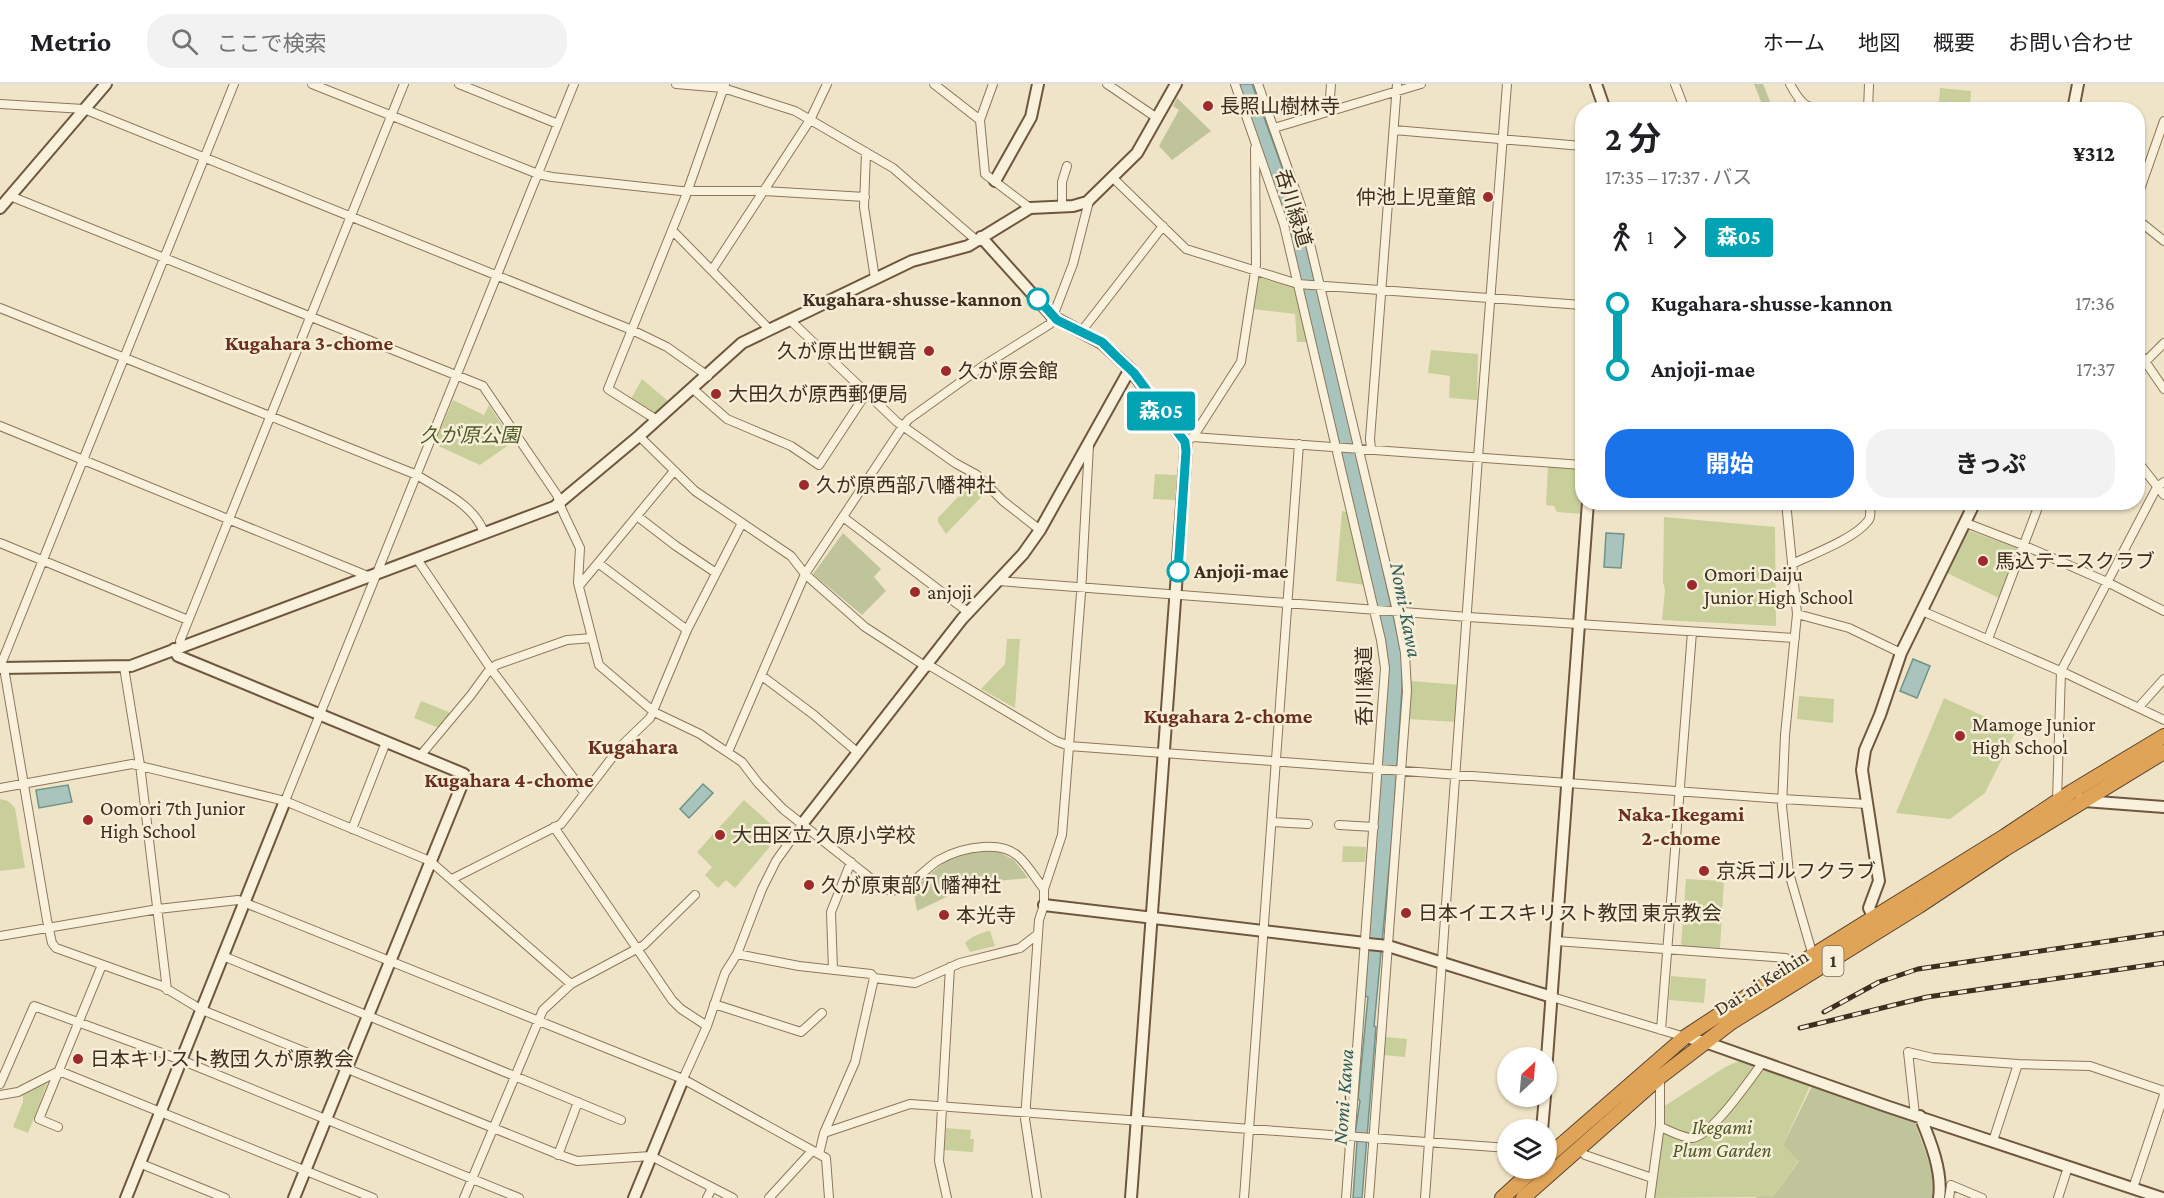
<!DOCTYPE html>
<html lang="ja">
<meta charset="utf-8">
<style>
:root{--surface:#fff;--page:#f2f2f2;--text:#202124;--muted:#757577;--line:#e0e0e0;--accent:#1a73e8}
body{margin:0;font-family:"Crimson Pro","Noto Sans JP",serif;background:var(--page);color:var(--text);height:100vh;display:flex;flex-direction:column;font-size:22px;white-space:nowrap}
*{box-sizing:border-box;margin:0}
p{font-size:20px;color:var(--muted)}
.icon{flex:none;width:33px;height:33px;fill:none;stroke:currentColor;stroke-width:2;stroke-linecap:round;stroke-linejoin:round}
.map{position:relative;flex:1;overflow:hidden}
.side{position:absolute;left:1575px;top:18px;width:570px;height:408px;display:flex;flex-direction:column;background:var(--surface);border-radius:24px;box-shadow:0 2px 4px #0004}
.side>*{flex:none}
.badge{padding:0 12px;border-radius:4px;font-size:21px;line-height:39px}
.needle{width:39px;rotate:26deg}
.tools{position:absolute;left:1497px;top:963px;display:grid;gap:12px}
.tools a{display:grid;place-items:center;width:60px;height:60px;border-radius:50%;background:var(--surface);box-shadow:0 2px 4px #0004;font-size:30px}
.map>.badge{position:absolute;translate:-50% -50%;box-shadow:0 0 0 3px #fff}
.legs{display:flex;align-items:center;gap:9px;height:66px;padding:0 30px;font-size:20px}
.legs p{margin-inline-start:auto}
.summary{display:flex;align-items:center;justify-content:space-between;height:102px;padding:0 30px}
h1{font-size:33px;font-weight:700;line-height:45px}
.button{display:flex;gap:12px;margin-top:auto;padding:12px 30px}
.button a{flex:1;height:69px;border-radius:24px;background:var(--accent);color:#fff;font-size:24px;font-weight:700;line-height:69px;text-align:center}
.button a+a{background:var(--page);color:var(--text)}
ul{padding:0 30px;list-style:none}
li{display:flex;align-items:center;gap:21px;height:66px;font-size:22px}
li i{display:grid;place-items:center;width:9px;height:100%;margin:0 8px;background:currentColor}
li i::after{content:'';width:15px;height:15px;margin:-8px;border:4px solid;border-radius:50%;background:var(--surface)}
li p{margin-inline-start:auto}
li:first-child i{background:linear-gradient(#0000 50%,currentColor 0)}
li:last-child i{background:linear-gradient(currentColor 50%,#0000 0)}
header{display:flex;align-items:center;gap:36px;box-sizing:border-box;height:84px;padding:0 30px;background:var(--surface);border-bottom:2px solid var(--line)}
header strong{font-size:28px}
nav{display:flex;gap:33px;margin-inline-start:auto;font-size:21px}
.search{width:420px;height:54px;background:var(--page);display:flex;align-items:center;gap:15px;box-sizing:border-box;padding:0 21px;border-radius:24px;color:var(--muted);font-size:22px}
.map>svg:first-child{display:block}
.green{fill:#c9cf9b}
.cemetery{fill:#bfc49a}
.water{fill:#a9c4bc;stroke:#6f938a;stroke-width:1.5}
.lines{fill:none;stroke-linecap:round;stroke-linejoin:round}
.street-casing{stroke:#8d765c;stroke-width:10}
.secondary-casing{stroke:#6f573f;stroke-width:14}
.highway-casing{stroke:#5b4430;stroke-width:16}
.street{stroke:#faf1dc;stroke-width:8}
.secondary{stroke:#faf1dc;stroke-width:10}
.highway{stroke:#e0a458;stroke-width:14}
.rail-casing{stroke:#3d2e20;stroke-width:5}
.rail{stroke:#f7eed8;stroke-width:3;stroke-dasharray:9;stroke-linecap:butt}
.line-1-casing{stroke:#fff;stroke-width:14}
.line-1{stroke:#00a3b4;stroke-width:9}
.poi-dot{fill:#9e2a2b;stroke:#f7eed8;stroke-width:2}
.stop-1-dot{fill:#fff;stroke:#00a3b4;stroke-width:3}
.labels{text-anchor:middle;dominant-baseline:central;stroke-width:5;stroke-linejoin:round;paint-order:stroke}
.shield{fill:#f7eed8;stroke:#756857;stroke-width:1.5}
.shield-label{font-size:18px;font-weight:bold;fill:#3d2e20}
.poi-label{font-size:20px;fill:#3d2e20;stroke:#f7eed8;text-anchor:start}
.street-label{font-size:20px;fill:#3d2e20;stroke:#f7eed8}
.stop-label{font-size:20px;font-weight:bold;fill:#3d2e20;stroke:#f7eed8;text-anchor:end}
.park-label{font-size:20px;font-style:italic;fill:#4d5a26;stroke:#f7eed8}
.neighbourhood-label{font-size:21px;font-weight:bold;fill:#6b2e1e;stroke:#f7eed8}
.water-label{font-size:21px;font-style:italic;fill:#2f5d5a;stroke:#f7eed8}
.quarter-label{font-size:22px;font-weight:bold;fill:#6b2e1e;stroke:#f7eed8}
</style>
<header>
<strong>Metrio</strong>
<div class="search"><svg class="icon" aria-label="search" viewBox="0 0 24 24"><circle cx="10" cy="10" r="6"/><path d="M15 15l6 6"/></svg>ここで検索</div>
<nav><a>ホーム</a><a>地図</a><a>概要</a><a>お問い合わせ</a></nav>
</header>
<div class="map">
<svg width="2164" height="1114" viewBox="0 0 2164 1114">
<rect width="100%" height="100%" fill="#f0e4c8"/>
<!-- green -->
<path class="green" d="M1940,4L1971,7L1970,21L1939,18Z
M1258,193L1298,205L1309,258H1297L1295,230L1253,225Z
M1431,266L1478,270L1477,316L1449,314L1450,292L1428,289Z
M642,295L668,317L653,330L631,315Z
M453,316L484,331L489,321L513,358L480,381L434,360Z
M1548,383L1582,385V430L1557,428L1554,422L1546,421Z
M1155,390L1177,391L1175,416L1153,415Z
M974,396L987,407L946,450L938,438V434Z
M1342,427L1348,428L1365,501L1336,497Z
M1664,433L1775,443L1776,542L1662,536L1665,506L1663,498Z
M1967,446L2017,464L1999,514L1947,489Z
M1007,555H1020L1015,624L981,605L1005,580Z
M1411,597L1460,601L1456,638L1408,635Z
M1799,612L1834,615L1833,639L1797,635Z
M1944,614L2016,647L1985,709L1950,735L1896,729Z
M421,617L449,628V632L439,644L414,634Z
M0,715L8,717L15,724L25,784L0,787Z
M744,716L775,744L773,747L779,752L735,804L726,796L718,804L705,791L712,783L697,768Z
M1343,762L1366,763L1365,778H1342Z
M1686,795L1724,797L1720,864L1681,862Z
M990,847L995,862L970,868L965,859C971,853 981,848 990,847Z
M1671,892L1706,895L1704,919L1669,916Z
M1385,953L1407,955L1405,973L1384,971Z
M1744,975L1811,1000L1783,1061L1799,1076L1773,1113L1653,1114L1662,1055L1663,1023L1725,983Z
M49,995L28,1049L13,1043L23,1018V1010Z
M946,1044L971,1046L970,1055H974L973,1068L944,1066Z"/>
<!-- cemetery -->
<path class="cemetery" d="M1754,0H1763L1773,25H1764Z
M1177,14L1211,47L1172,76L1159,62L1179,26L1173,22Z
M843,449L881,485L874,493L886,507L862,531L813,490Z
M997,767L1014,776L1028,794L976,799L917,827L913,805L943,779L966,769Z
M1813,1000L1914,1036C1922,1061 1936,1087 1933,1114H1755L1761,1112L1773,1113L1799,1077L1783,1061Z"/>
<!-- water -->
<path class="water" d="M1238,0H1252L1296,122L1357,368L1402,571V604L1393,743L1374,942L1376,943L1362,1114H1353L1357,1057L1354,1056L1360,1017L1358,1014L1368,913L1365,912L1388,586L1385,557L1300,201Z
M1606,449L1624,450L1621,484L1604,483Z
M1913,575L1930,582L1917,614L1900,607Z
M703,700L713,709L689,734L680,725Z
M68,701L72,718L39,724L36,706Z"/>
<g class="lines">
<defs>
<path id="street" d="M312,0L538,90L552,93L681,107H764L865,113
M459,0L558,40
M676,0L723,4L795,27L893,84L976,156
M934,0L980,36L985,90L1030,124
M1107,0L1157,34
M1235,0L1284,141L1381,556L1385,584L1346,1114
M1258,0L1301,122L1397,527L1405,569L1407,607L1369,1114
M1675,0L1685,26
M1790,0C1806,30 1811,23 1842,26
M0,20L84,25L632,246L667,263L708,292
M1789,26L1801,19
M1868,26L1869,0
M1329,28L1331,0
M980,36L993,0
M1274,44L1421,0
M1394,46L1582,62
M866,68L864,123L875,195
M1112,93L1186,165L1298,200L1582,221
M2138,111L2164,37
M10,112L483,302L557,411L562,426L580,464L578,499L599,581L654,628L700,650L742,678L758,699L783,725L884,805C905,813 922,786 939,776C953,768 967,764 983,763C996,762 1009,764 1018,772C1028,781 1036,795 1044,805
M1062,123V98L1067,82
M2138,136L2164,157
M672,146L770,246
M712,186L810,36L827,0
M0,224L417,391C440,406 475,421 484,449
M790,236L897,338L955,379L977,391L1003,417L1040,446
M1081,248L1163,142
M2138,267L2164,305
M2138,285L2164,259
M693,305L727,335L791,362L819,381L867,308
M657,336L608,305L685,114L725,0
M0,342L370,493
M639,352L695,407L791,472L805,490L865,543L925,582L932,583L1056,657L1069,662L1782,715L1867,720
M1193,353L1241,278L1256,181L1255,64
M1185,358L1193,353L1582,381
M1371,365L1370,355L1397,0
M2138,378L2164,411
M1786,418L1797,530L1785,651L1782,722L1789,789L1813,872
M1959,418L1971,426
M637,432L676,462L716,489
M843,433L968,528
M1966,439L2023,461L2107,498L2164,527
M0,459L188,536
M417,475L491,585L584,708
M598,479L687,546
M1792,480C1813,470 1854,455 1868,437C1872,432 1870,424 1869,418
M998,497L1468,533L1795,554
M579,502L674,387
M1922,527L2067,590L2164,636
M1797,530L1849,544L1901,569
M1988,555L2040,418
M181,562L180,557L404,0
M0,583L234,0
M124,583L140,681L167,906
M4,584L47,836L52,859L56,864L162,902L202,926L560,1071L577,1077L651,1072L733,1114
M762,592L814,631L857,668
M2139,623L2164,595
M728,668L805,490L903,342L909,335L983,282L1050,240L1073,180L1089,117
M420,672L471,611L487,589L496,581L567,556L592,554
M0,704L132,680L285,717L430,777L571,900
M285,717L574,0
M2057,717L2061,587L2157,403L2164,398
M1272,738L1308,740
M1339,741L1374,743
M554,743L672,916L681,925L707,942
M352,745L386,658
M452,795L561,740L621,662L650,634L687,546L742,439
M0,852L158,825L238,816L683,995L826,1074L829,1114
M1556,857L1786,874L1795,883
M737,870L799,882L871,890L874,894L915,899L960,879L1020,864L1038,850
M223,872L621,1036
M833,886L831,828L851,778
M1552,913L1685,953
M714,920L801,948L822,929
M1661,946L1692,548
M683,995L707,942L725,889L737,870L762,805L776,777L803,739
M0,1000L34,922L181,976L519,1114
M0,1011L18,1008L59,987L373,1114
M1915,1031L1908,968L1933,974L2018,980
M58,1043L39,1035L102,881
M1660,1043C1669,1046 1682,1054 1692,1054C1712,1052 1750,995 1763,978
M824,1049L910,1020L1508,1064
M1993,1057L2018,980L2090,982L2164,1007
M1579,1064L1585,1071L1652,1094
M819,1070L824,1049L855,978L874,894
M558,1071L578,1018
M139,1079L225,1114
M2133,1104L2164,1011
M464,1114L543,926L571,900L644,861L695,811
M707,1114L712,1104
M769,1114L812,1067
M947,1114L939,1077L950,883
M1037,1114L1025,1035L1039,836L1044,821V805L1062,751L1081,509L1089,361
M1244,1114L1299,360
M1425,1114L1478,373L1507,0
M1650,1114L1660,1041V993
M1949,1114L1951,1101L1982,1114
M2058,1114L2068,1083"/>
<path id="secondary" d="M1596,0L1605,26
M2073,26L2078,0
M995,97L1031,33L1038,0
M0,124L106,0
M981,153L1053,233L1102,259L1130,285L1185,358L1186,367L1131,1114
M174,565L178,572L464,690L465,693L294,1114
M0,584L131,582L554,423L639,352L742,259L912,177L968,162L1030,124L1073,122L1087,118L1137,69L1176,0
M2081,715L2084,717L2164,723
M803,739L962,535L1023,470L1040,446L1130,285
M1044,821L1365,859
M1874,834L1869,824L1879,797L1862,686L1865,666L1880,631L1901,569L1975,418
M1368,860L1388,862L1552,913
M1685,953L1705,958L1886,1022L2162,1114
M1546,988L1588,418
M1920,1032C1930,1056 1943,1088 1939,1114
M1542,1046L1545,1012
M126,1114L285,717
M634,1114L683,995"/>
<path id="highway" d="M1546,1074L1685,953L1749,911L2005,752L2071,708L2164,652
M1502,1114L1535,1084
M1523,1114L1660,993L1732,938L1919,822L2005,765L2164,668"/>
</defs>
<!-- street casing -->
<use href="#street" class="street-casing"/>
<!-- secondary casing -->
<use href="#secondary" class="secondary-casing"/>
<!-- highway casing -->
<use href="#highway" class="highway-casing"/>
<!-- street -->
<use href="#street" class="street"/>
<!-- secondary -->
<use href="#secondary" class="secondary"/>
<!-- highway -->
<use href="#highway" class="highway"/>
<defs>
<path id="rail" d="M1824,928L1879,898L1918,885L2164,849
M1800,944L1927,913L2164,879"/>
</defs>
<!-- rail casing -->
<use href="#rail" class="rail-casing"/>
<!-- rail -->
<use href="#rail" class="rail"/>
</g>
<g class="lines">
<defs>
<path id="line-1" d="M1038,215L1057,236L1102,258L1116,272L1134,289L1185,358L1186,367L1178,487"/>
</defs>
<!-- line-1 casing -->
<use href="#line-1" class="line-1-casing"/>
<!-- line-1 -->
<use href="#line-1" class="line-1"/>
</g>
<!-- markers -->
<g class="poi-dot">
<circle cx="1208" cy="22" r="6"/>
<circle cx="1488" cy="113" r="6"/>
<circle cx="929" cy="267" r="6"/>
<circle cx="946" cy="287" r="6"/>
<circle cx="716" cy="310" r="6"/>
<circle cx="804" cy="401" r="6"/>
<circle cx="1983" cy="477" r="6"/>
<circle cx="1692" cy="501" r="6"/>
<circle cx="915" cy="508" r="6"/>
<circle cx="1960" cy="652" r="6"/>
<circle cx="88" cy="736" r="6"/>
<circle cx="720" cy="751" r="6"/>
<circle cx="1704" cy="787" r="6"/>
<circle cx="809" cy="801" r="6"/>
<circle cx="1406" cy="829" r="6"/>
<circle cx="944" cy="831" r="6"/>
<circle cx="78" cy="975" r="6"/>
</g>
<g class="stop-1-dot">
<circle cx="1038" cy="215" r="10"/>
<circle cx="1178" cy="487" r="10"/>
</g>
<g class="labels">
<!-- shield labels -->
<rect class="shield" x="1822.5" y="862" width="21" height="30" rx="4.5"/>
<g class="shield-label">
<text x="1833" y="877">1</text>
</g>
<!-- poi labels -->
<g class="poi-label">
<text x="1220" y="22">長照山樹林寺</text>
<text x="1476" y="113" text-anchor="end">仲池上児童館</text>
<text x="917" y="267" text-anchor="end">久が原出世観音</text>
<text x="958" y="287">久が原会館</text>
<text x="728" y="310">大田久が原西郵便局</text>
<text x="816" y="401">久が原西部八幡神社</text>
<text x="1995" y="477">馬込テニスクラブ</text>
<text x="1704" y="490">Omori Daiju<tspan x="1704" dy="23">Junior High School</tspan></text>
<text x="927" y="508">anjoji</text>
<text x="1972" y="640">Mamoge Junior<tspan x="1972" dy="23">High School</tspan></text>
<text x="100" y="724">Oomori 7th Junior<tspan x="100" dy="23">High School</tspan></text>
<text x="732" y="751">大田区立 久原小学校</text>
<text x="1716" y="787">京浜ゴルフクラブ</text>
<text x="821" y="801">久が原東部八幡神社</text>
<text x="1418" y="829">日本イエスキリスト教団 東京教会</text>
<text x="956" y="831">本光寺</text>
<text x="90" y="975">日本キリスト教団 久が原教会</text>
</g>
<!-- street labels -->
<g class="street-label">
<text transform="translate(1294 124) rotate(73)">呑川緑道</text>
<text transform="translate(1364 602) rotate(-90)">呑川緑道</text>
<text transform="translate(1761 898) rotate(-32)">Dai-ni Keihin</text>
</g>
<!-- stop labels -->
<g class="stop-label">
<text x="1022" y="215">Kugahara-shusse-kannon</text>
<text x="1194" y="487" text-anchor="start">Anjoji-mae</text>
</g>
<!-- park labels -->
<g class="park-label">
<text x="470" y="351">久が原公園</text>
<text x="1722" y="1043">Ikegami<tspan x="1722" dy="23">Plum Garden</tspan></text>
</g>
<!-- neighbourhood labels -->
<g class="neighbourhood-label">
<text x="309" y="259">Kugahara 3-chome</text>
<text x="1228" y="632">Kugahara 2-chome</text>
<text x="509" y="696">Kugahara 4-chome</text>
<text x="1681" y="730">Naka-Ikegami<tspan x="1681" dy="24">2-chome</tspan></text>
</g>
<!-- water labels -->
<g class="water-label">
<text transform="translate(1406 526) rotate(79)">Nomi-Kawa</text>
<text transform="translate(1343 1013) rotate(-86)">Nomi-Kawa</text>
</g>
<!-- quarter labels -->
<g class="quarter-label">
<text x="633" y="662">Kugahara</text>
</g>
</g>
</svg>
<div class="tools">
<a><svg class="needle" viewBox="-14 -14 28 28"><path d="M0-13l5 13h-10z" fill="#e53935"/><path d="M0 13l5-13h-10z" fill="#757577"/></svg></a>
<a><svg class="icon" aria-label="layers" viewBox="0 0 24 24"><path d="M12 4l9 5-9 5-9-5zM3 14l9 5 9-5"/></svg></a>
</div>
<b class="badge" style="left:1161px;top:327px;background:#00a3b4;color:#fff">森05</b>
<section class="side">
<div class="summary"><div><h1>2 分</h1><p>17:35 – 17:37 · バス</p></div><b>¥312</b></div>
<div class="legs"><svg class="icon" aria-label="walk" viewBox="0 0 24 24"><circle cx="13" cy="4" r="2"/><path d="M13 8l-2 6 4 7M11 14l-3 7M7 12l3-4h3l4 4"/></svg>1<svg class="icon" aria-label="forward" viewBox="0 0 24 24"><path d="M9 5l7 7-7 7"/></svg><b class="badge" style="background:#00a3b4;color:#fff">森05</b></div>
<ul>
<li><i style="color:#00a3b4"></i><b>Kugahara-shusse-kannon</b><p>17:36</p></li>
<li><i style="color:#00a3b4"></i><b>Anjoji-mae</b><p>17:37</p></li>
</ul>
<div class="button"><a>開始</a><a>きっぷ</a></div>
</section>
</div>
